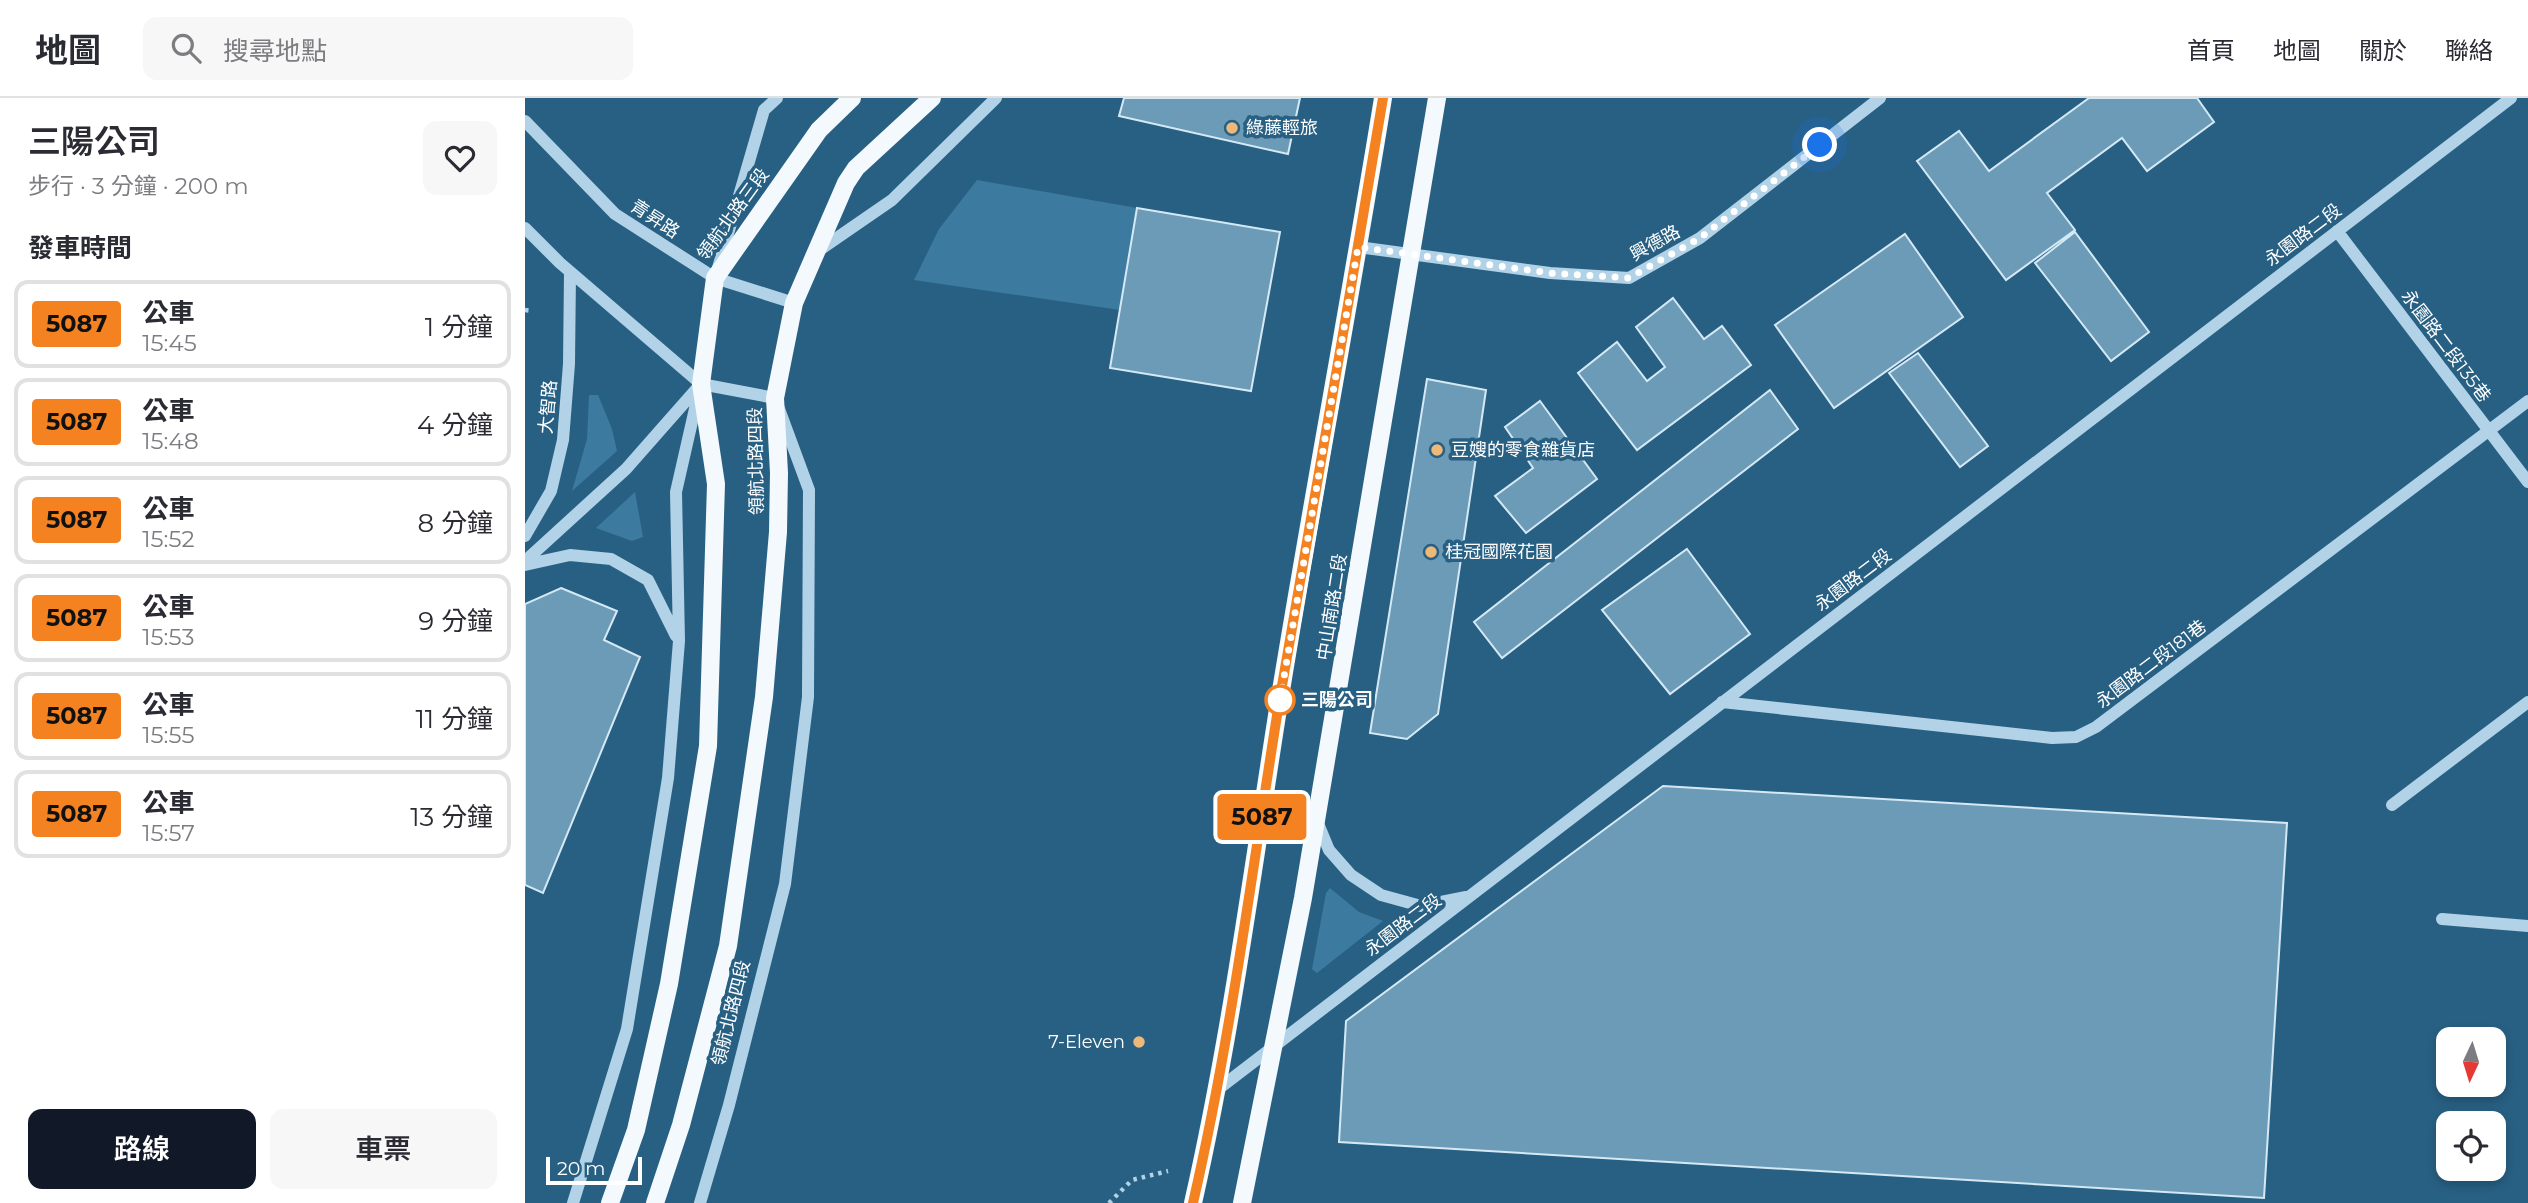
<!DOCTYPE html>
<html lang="zh-TW">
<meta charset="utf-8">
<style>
:root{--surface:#fff;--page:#f7f7f7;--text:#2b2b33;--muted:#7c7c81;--line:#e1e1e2;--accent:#111827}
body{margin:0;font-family:Montserrat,"Noto Sans TC",sans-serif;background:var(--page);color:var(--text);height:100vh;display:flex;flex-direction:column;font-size:26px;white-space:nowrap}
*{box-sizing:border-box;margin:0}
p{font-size:23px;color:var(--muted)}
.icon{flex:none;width:38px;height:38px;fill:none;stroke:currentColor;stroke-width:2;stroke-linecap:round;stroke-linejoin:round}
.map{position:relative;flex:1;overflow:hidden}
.side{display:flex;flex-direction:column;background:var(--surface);width:525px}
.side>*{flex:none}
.badge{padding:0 14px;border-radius:5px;font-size:24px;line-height:46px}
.needle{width:46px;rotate:184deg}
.tools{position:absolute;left:1911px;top:929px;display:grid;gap:14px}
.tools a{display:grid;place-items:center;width:70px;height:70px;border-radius:14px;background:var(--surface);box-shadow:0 4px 10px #0003;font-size:35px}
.scale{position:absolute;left:21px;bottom:18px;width:96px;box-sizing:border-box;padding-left:7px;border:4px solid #fff;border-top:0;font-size:19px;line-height:24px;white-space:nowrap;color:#fff;-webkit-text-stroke:5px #286083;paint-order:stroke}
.you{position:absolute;width:35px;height:35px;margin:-18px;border:5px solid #fff;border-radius:50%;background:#1a73e8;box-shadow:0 0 0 10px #1a73e833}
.map>.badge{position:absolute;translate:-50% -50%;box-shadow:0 0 0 4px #fff}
h2{padding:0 28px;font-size:26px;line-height:63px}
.round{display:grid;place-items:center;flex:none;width:74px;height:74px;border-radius:14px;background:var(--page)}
.headline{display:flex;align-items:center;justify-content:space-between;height:119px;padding:0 28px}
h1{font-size:33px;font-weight:600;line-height:52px}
.action{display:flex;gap:14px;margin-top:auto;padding:14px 28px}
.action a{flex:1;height:80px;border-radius:14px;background:var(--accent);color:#fff;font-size:28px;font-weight:600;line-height:80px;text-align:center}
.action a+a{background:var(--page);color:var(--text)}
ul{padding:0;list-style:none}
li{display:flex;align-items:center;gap:21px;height:88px;margin:0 14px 10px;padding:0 14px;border:4px solid var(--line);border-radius:14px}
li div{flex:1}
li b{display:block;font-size:26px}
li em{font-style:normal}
li .badge{min-width:77px;font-weight:700;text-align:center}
header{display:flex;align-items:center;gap:42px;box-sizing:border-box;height:98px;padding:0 35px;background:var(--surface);border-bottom:2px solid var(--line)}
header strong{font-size:33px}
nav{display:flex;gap:38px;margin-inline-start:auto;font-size:24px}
.search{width:490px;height:63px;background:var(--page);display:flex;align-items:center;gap:18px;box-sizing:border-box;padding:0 24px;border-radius:14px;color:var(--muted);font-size:26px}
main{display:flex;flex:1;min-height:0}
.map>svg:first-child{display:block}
.green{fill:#3d7a9f}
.building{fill:#6c9bb8;stroke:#d5e9f5;stroke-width:2}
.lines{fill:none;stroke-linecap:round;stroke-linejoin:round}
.path{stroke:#b2d3e7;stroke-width:4.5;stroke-dasharray:3.5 5;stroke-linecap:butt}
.minor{stroke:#b2d3e7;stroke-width:12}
.major{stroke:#f3f9fd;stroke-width:18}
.line-casing{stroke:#fff;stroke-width:16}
.line{stroke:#f58220;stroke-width:10}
.walk{stroke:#fff;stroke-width:7;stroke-dasharray:0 12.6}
.poi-dot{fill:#eeb879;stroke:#286083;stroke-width:2.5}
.stop-dot{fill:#fff;stroke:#f58220;stroke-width:3.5}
.labels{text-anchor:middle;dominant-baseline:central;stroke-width:7;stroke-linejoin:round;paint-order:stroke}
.poi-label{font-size:18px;fill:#fff;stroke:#286083;text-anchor:start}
.street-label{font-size:18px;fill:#fff;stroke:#286083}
.stop-label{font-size:18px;font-weight:bold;fill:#fff;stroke:#286083;text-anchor:start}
</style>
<header>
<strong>地圖</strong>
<div class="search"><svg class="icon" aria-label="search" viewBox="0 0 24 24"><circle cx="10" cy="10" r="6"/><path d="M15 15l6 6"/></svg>搜尋地點</div>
<nav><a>首頁</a><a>地圖</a><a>關於</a><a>聯絡</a></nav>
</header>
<main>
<section class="side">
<div class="headline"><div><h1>三陽公司</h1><p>步行 · 3 分鐘 · 200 m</p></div><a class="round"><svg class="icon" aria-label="heart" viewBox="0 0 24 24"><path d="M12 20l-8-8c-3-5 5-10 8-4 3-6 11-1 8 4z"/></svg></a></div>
<h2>發車時間</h2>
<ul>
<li><span class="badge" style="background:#f58220;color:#111">5087</span><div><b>公車</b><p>15:45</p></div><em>1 分鐘</em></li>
<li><span class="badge" style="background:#f58220;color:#111">5087</span><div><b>公車</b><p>15:48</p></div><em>4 分鐘</em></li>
<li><span class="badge" style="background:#f58220;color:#111">5087</span><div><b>公車</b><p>15:52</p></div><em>8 分鐘</em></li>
<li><span class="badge" style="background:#f58220;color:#111">5087</span><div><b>公車</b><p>15:53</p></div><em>9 分鐘</em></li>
<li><span class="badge" style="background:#f58220;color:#111">5087</span><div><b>公車</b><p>15:55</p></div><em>11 分鐘</em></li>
<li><span class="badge" style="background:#f58220;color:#111">5087</span><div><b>公車</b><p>15:57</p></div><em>13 分鐘</em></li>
</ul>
<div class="action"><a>路線</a><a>車票</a></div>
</section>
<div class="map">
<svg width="2003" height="1105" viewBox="0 0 2003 1105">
<rect width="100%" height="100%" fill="#286083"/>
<!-- green -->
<path class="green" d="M452,82L612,110L595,212L389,182L414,131Z
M64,297H73L87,331L92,353L47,393L62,341Z
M110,394L118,439L107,443L71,430Z
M805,790L834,814L858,823L792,875L787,871L801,795Z"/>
<!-- building -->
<path class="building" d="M599,0H775L763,56L594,18Z
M1564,0H1672L1689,24L1622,73L1597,40L1522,95L1550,132L1481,182L1392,63L1434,33L1464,73Z
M612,110L755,134L726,293L585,270Z
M1550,134L1624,234L1586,263L1510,165Z
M1380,136L1438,219L1309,310L1250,227Z
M1148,200L1179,241L1197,228L1226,267L1112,352L1053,275L1092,244L1122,283L1140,269L1111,229Z
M1393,255L1463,348L1435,369L1364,275Z
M902,281L961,292L913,616L882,641L845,635Z
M1245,292L1273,331L977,560L949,524Z
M1015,303L1072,381L1001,435L970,398L1008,370L980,329Z
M1162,451L1225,536L1145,596L1077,512Z
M36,490L92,513L79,542L115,559L18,795L0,787V506Z
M1138,688L1762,725L1739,1100L814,1044L821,923Z"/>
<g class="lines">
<!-- path -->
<path class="path" d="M0,212L8,213
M584,1105L607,1082L643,1073"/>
<!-- minor -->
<path class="minor" d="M0,23L90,116L190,180L269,205
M0,130L35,165L176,286L250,300L284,392L283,599L260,786L204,1007L175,1105
M1812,133L2003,384
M833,149L1025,175L1104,180L1175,140L1355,0
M293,153L367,102L471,0
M193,170L239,12L252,0
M0,438L26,393L38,342L44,266L45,174
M0,463L101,371L175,287
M0,467L45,457L86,461L123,482L151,538
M1197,604L1527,640L1551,639L1571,629L2003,303
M1867,707L2003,604
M792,723L804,752L826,777L856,797L896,808L941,799
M1917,821L2003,828
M692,992L1986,0
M48,1105L102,931L143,680L154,543L151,394L174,293"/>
<!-- major -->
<path class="major" d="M85,1105L111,1032L144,886L183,648L191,386L176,286L190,180L294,32L327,0
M130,1105L156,1027L203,848L239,599L253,434L254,375L250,300L269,205L321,85L331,70L407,0
M668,1105C705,942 727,776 753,611C786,407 825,204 858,0
M717,1105L778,800L912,0"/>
</g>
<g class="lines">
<defs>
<path id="line" d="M668,1105C706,940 727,772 754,605C788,403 825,202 858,0"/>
</defs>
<!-- line casing -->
<use href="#line" class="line-casing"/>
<!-- line -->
<use href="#line" class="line"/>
<!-- walk -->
<path class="walk" d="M755,602L754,608L833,149L1025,175L1104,180L1175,140L1295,47"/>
</g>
<!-- markers -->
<g class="poi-dot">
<circle cx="707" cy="30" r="7"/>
<circle cx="912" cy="352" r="7"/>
<circle cx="906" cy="454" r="7"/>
<circle cx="614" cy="944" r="7"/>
</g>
<circle class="stop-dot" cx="755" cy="602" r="14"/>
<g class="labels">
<!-- poi labels -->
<g class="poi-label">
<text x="721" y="30">綠藤輕旅</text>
<text x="926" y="352">豆嫂的零食雜貨店</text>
<text x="920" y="454">桂冠國際花園</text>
<text x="600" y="944" text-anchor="end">7-Eleven</text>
</g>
<!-- street labels -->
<g class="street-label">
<text transform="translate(208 116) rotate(-54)">領航北路三段</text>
<text transform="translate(130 121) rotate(33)">青昇路</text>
<text transform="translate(1778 137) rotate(-37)">永園路二段</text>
<text transform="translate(1130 145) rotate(-29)">興德路</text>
<text transform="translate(1921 248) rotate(53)">永園路二段135巷</text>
<text transform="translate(23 309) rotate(-85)">大智路</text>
<text transform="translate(231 363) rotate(-91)">領航北路四段</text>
<text transform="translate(1328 482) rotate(-37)">永園路二段</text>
<text transform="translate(807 509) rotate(-81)">中山南路二段</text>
<text transform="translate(1626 566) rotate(-37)">永園路二段181巷</text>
<text transform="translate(878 827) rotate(-37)">永園路二段</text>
<text transform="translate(206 915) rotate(-76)">領航北路四段</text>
</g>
<!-- stop labels -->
<g class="stop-label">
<text x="776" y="602">三陽公司</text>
</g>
</g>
</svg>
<div class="tools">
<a><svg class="needle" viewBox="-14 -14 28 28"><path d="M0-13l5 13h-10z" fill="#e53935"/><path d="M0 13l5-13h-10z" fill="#7c7c81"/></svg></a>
<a><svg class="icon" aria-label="locate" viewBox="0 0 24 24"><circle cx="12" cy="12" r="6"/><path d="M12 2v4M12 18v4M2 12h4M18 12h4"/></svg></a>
</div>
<div class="scale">20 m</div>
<div class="you" style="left:1295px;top:47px"></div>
<b class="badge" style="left:737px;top:719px;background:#f58220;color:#111">5087</b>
</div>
</main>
